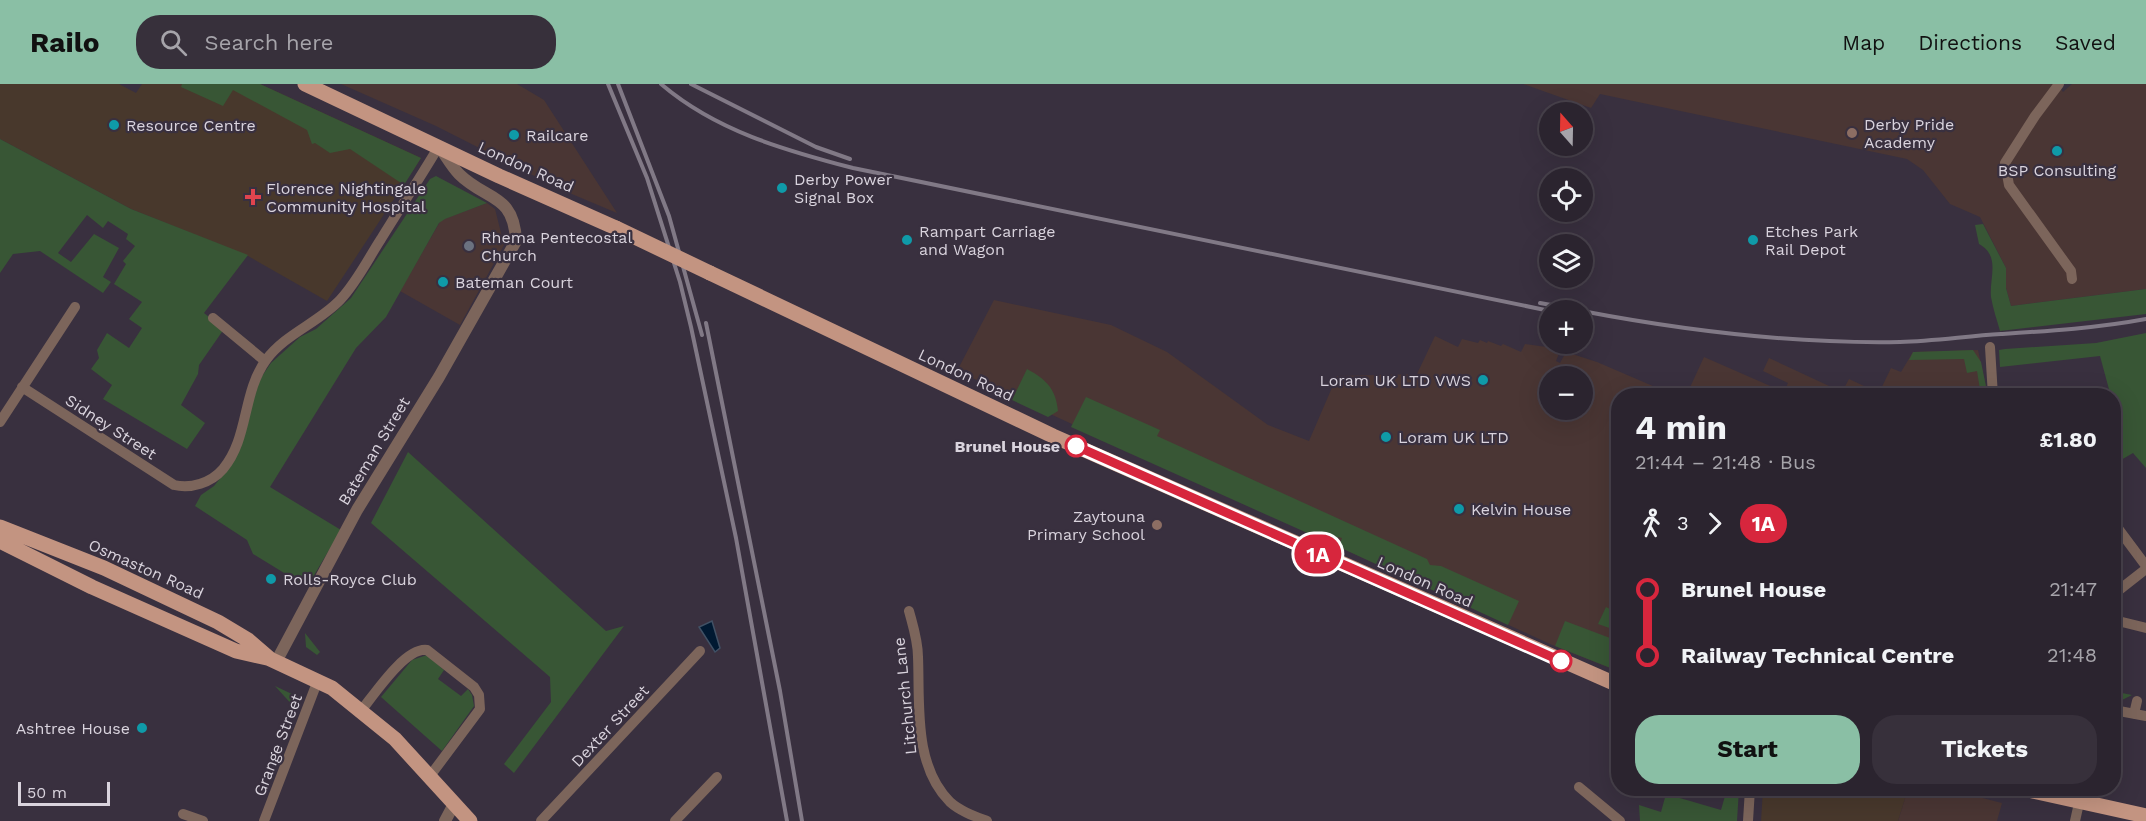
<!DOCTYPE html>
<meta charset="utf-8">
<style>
:root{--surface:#2b242f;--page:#37303b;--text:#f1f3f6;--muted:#a6a4aa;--line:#47414b;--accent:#8abfa5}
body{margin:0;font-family:"Work Sans",sans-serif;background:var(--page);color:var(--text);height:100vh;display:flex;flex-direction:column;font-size:22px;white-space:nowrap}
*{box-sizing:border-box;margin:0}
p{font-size:20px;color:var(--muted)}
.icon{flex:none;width:33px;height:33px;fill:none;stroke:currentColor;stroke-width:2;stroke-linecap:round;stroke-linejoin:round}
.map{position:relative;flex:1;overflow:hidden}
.sheet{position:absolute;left:1611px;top:304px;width:510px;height:408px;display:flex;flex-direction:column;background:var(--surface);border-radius:24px;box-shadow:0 6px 24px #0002,0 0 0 2px var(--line)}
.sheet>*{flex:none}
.badge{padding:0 12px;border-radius:20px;font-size:21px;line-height:39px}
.needle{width:39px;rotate:340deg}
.buttons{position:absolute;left:1539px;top:18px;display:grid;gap:12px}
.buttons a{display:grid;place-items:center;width:54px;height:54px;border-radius:50%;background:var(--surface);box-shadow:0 6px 24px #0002,0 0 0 2px var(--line);font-size:30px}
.scale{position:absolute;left:18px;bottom:15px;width:92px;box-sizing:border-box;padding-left:6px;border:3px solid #d9d3dd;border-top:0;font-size:16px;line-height:21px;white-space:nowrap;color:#d9d3dd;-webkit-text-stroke:4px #39303f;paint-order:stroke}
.map>.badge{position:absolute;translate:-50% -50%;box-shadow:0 0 0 3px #fff}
.legs{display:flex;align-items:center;gap:9px;height:66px;padding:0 24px;font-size:20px}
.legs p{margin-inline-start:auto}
.head{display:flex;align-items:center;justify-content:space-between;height:102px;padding:0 24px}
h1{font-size:33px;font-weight:700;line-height:45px}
.primary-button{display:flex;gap:12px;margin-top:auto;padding:12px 24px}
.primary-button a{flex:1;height:69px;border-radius:24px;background:var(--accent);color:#111;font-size:24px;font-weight:700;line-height:69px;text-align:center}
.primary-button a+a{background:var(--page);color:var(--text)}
ul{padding:0 24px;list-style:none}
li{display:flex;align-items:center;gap:21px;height:66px;font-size:22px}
li i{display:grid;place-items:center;width:9px;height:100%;margin:0 8px;background:currentColor}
li i::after{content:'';width:15px;height:15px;margin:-8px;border:4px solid;border-radius:50%;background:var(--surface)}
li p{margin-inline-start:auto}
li:first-child i{background:linear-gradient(#0000 50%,currentColor 0)}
li:last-child i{background:linear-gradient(currentColor 50%,#0000 0)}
header{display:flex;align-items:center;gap:36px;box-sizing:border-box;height:84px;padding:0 30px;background:var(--accent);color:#111}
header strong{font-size:28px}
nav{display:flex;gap:33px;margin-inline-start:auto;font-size:21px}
.search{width:420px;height:54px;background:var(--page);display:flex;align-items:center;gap:15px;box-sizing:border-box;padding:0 21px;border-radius:24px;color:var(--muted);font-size:22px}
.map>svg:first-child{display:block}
.commercial{fill:#4a3634;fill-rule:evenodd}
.medical{fill:#48382c}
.green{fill:#385635}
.water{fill:#001932;stroke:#415165;stroke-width:1.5}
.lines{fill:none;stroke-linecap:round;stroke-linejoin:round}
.minor{stroke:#7c655b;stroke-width:10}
.tertiary{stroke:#7c655b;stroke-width:12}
.primary{stroke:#c39481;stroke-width:15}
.rail{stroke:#817986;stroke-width:4}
.primary-bridge{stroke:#c39481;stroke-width:15}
.line-1-casing{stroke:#fff;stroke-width:14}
.line-1{stroke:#d7263d;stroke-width:9}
.culture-dot{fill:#0f9aa8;stroke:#39303f;stroke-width:2}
.education-dot{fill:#8d6e63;stroke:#39303f;stroke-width:2}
.health-dot{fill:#e0444e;stroke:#39303f;stroke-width:2}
.worship-dot{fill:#6b7280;stroke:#39303f;stroke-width:2}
.stop-1-dot{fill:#fff;stroke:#d7263d;stroke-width:3}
.labels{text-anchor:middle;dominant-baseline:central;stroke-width:4.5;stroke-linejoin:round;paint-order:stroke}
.poi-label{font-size:16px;fill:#d9d3dd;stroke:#39303f;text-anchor:start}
.street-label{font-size:16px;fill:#d9d3dd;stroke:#39303f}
.stop-label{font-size:16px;font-weight:bold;fill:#d9d3dd;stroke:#39303f;text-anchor:end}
</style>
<header>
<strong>Railo</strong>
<div class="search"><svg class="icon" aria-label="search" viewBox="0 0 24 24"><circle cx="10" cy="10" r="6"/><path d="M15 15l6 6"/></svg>Search here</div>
<nav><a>Map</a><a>Directions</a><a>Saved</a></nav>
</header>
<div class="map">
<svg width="2146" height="737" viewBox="0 0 2146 737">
<rect width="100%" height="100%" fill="#39303f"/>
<!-- commercial -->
<path class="commercial" d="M341,0H517L544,16L617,129L560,105L436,42Z
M1523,0H2057L2063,8L2072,0H2146V205L2011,222L2006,204V184L1980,133L1950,120L1923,86L1907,75L1600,10L1591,24Z
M487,119L495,125L504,161L460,241L400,207L441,136Z
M994,216L1111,241L1167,268L1268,341L1309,357L1337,292L1417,290L1435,252L1458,263L1462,255L1478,259L1480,256L1487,259L1488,257L1501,262L1503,260L1521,268L1525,260L1554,264L1560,267L1556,277L1560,279L1566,268L1597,278L1676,312H1618V587L1550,560L957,287ZM1550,292H1582V326H1550Z
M1978,266L1988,312H1686L1704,273L1784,308L1788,299L1763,287L1769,274L1842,308L1849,295L1879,309L1891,284L1901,288L1913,268Z
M1908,705H1947L2002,719L1997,737H1898Z"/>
<!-- medical -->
<path class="medical" d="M0,0H119L136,9L142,0H260L421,74L327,217L248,172L131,125L0,55Z
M1763,705H1908L1898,737H1761Z"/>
<!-- green -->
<path class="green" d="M182,0H260L421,74L404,101L350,65L330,69L315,59L312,60L307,46L233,6L223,22L181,3Z
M0,55L131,125L248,171L204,229L224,245L199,281L198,290L181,321L205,339L187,365L103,315L112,301L91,285L99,274L97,266L107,249L129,264L142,244L129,235L142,218L114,200L126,180L123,177L135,162L126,155L128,150L108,137L103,144L87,131L58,169L71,178L94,150L119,164L103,193L111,198L103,209L40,167L13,170L0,189Z
M436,92L487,119L445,135L439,139L386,233L356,264L270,403L341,446L307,503L253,470L247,456L195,422L201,411L214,402L234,377L260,295L271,279L300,253L316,245L351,214L430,95Z
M1983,140L2006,184V204L2011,222L2146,205V230L2000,247C1997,236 1993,225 1991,213C1989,194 2001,172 1979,160L1975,141Z
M2146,249V384L2133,369L2114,380V312H2108L2110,309L2100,272L2000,283L1999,266L2005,265L2096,259Z
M1973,266L1981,278L1988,312H1981L1977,287L1967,289L1964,275L1909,276L1913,268Z
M1027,285C1046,295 1056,305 1058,327L1048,333L1012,316Z
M1086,313L1160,346L1157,352L1427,475L1430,481L1441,482L1519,517L1508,541L1339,463L1342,454L1338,453L1334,461L1071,343Z
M408,368L606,547L624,542L514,689L504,680L551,618L550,593L371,439Z
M1606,523L1618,529V547L1598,540Z
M1565,537L1618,557V587L1555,562Z
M305,549L320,568L317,571L306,563Z
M427,571L444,586L438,595L461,612L468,605L472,611L474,622L442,667L381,613L412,576Z
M2114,584L2121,585L2117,608L2132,611L2122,616H2116L2114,626Z
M275,602L294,611L296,617L295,624Z
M1727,705H1739L1737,737H1640L1639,721L1661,728L1666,710L1721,726Z"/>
<!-- water -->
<path class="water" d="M712,537L720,564L715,568L699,543Z"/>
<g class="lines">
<!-- minor -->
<path class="minor" d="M2059,0L2035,32L2005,79L2009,101L2071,187L2072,195
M213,234L265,277
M1990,263L1993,312
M22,303L174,401C191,405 211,399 223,385C249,354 242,309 266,276C285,250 318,239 340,216C357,198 368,175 381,155C400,124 420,94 439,62
M0,338L75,223
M2114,439L2146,482
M2114,510L2146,485
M909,527C913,542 918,557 918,573C920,620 913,681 950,718C960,727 974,732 987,737
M2114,536L2146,544
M2114,626L2146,632
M360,628C374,611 405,563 427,566L474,603L479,611L480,625L430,692
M2134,630L2137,617
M1579,703L1620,737
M183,730L203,737
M264,737L318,596
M541,737L700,567
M675,737L717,693
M1748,737L1750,705
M2075,737L2079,719"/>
<!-- tertiary -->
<path class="tertiary" d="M276,578L357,426L439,293L516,157C514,109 486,117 459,90C452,83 446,72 440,64
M445,737L454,720"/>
<!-- primary -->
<path class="primary" d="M305,0L499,92L616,144
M710,189L1053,352L1618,601
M0,443L104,484L218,538L248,556L270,575L332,604L395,655L470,737
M0,457L92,503L236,567L267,574
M2024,705L2146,732"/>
<!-- rail -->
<path class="rail" d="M608,0L647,94L680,198L691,243L736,454L787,737
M618,0L669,132L702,251
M661,0C716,47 784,66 853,84L1550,227
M691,0L816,63L850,75
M1540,219L1579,226
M1582,227C1687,247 1794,260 1900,258C1934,257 1967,252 2001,250C2049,247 2098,244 2146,235
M706,239L780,607L802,737"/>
<!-- primary-bridge -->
<path class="primary-bridge" d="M616,144L710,189"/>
</g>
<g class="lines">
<defs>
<path id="line-1" d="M1076,362L1561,577"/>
</defs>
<!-- line-1 casing -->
<use href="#line-1" class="line-1-casing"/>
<!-- line-1 -->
<use href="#line-1" class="line-1"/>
</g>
<!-- markers -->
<g class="culture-dot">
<circle cx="114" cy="41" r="6"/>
<circle cx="514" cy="51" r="6"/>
<circle cx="2057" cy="67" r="6"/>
<circle cx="782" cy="104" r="6"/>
<circle cx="907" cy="156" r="6"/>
<circle cx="1753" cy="156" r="6"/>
<circle cx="443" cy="198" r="6"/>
<circle cx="1483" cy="296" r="6"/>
<circle cx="1386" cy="353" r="6"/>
<circle cx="1459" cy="425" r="6"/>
<circle cx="271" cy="495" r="6"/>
<circle cx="142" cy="644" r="6"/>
</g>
<g class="education-dot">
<circle cx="1852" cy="49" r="6"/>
<circle cx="1157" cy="441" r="6"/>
</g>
<path class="health-dot" d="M250 104h6v6h6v6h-6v6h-6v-6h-6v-6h6z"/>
<circle class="worship-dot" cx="469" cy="162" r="6"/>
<g class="stop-1-dot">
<circle cx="1076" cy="362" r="10"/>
<circle cx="1561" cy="577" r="10"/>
</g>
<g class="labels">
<!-- poi labels -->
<g class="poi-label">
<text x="1864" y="40">Derby Pride<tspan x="1864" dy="18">Academy</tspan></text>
<text x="126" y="41">Resource Centre</text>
<text x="526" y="51">Railcare</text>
<text x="2057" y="86" text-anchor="middle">BSP Consulting</text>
<text x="794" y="95">Derby Power<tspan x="794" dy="18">Signal Box</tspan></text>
<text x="266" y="104">Florence Nightingale<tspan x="266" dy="18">Community Hospital</tspan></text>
<text x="919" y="147">Rampart Carriage<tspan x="919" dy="18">and Wagon</tspan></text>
<text x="1765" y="147">Etches Park<tspan x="1765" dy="18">Rail Depot</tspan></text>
<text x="481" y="153">Rhema Pentecostal<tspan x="481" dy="18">Church</tspan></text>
<text x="455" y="198">Bateman Court</text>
<text x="1471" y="296" text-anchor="end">Loram UK LTD VWS</text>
<text x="1398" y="353">Loram UK LTD</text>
<text x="1471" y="425">Kelvin House</text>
<text x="1145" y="432" text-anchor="end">Zaytouna<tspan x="1145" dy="18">Primary School</tspan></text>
<text x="283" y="495">Rolls-Royce Club</text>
<text x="130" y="644" text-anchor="end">Ashtree House</text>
</g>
<!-- street labels -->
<g class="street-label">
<text transform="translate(526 83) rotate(24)">London Road</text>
<text transform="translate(966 291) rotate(25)">London Road</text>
<text transform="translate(111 343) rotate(33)">Sidney Street</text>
<text transform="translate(374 367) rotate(-59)">Bateman Street</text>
<text transform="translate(146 485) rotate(24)">Osmaston Road</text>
<text transform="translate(1425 498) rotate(24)">London Road</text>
<text transform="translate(905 612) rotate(-96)">Litchurch Lane</text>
<text transform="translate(610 642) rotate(-47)">Dexter Street</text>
<text transform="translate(278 661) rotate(-69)">Grange Street</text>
</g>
<!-- stop labels -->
<g class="stop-label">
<text x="1060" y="362">Brunel House</text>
</g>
</g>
</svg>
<div class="buttons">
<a><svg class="needle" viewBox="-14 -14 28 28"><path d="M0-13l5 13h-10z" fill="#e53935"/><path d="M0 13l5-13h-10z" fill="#a6a4aa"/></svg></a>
<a><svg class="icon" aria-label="locate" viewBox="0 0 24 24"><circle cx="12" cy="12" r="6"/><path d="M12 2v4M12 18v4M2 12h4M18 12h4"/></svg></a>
<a><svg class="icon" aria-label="layers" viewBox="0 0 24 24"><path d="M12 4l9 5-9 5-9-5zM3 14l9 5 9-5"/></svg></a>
<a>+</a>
<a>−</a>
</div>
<div class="scale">50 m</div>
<b class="badge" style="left:1318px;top:470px;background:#d7263d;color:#fff">1A</b>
<section class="sheet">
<div class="head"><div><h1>4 min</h1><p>21:44 – 21:48 · Bus</p></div><b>£1.80</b></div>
<div class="legs"><svg class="icon" aria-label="walk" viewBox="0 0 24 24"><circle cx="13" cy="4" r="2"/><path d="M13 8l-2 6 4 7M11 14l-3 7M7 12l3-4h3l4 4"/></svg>3<svg class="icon" aria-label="forward" viewBox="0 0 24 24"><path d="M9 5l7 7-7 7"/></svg><b class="badge" style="background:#d7263d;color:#fff">1A</b></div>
<ul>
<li><i style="color:#d7263d"></i><b>Brunel House</b><p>21:47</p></li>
<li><i style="color:#d7263d"></i><b>Railway Technical Centre</b><p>21:48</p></li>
</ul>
<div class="primary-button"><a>Start</a><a>Tickets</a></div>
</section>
</div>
